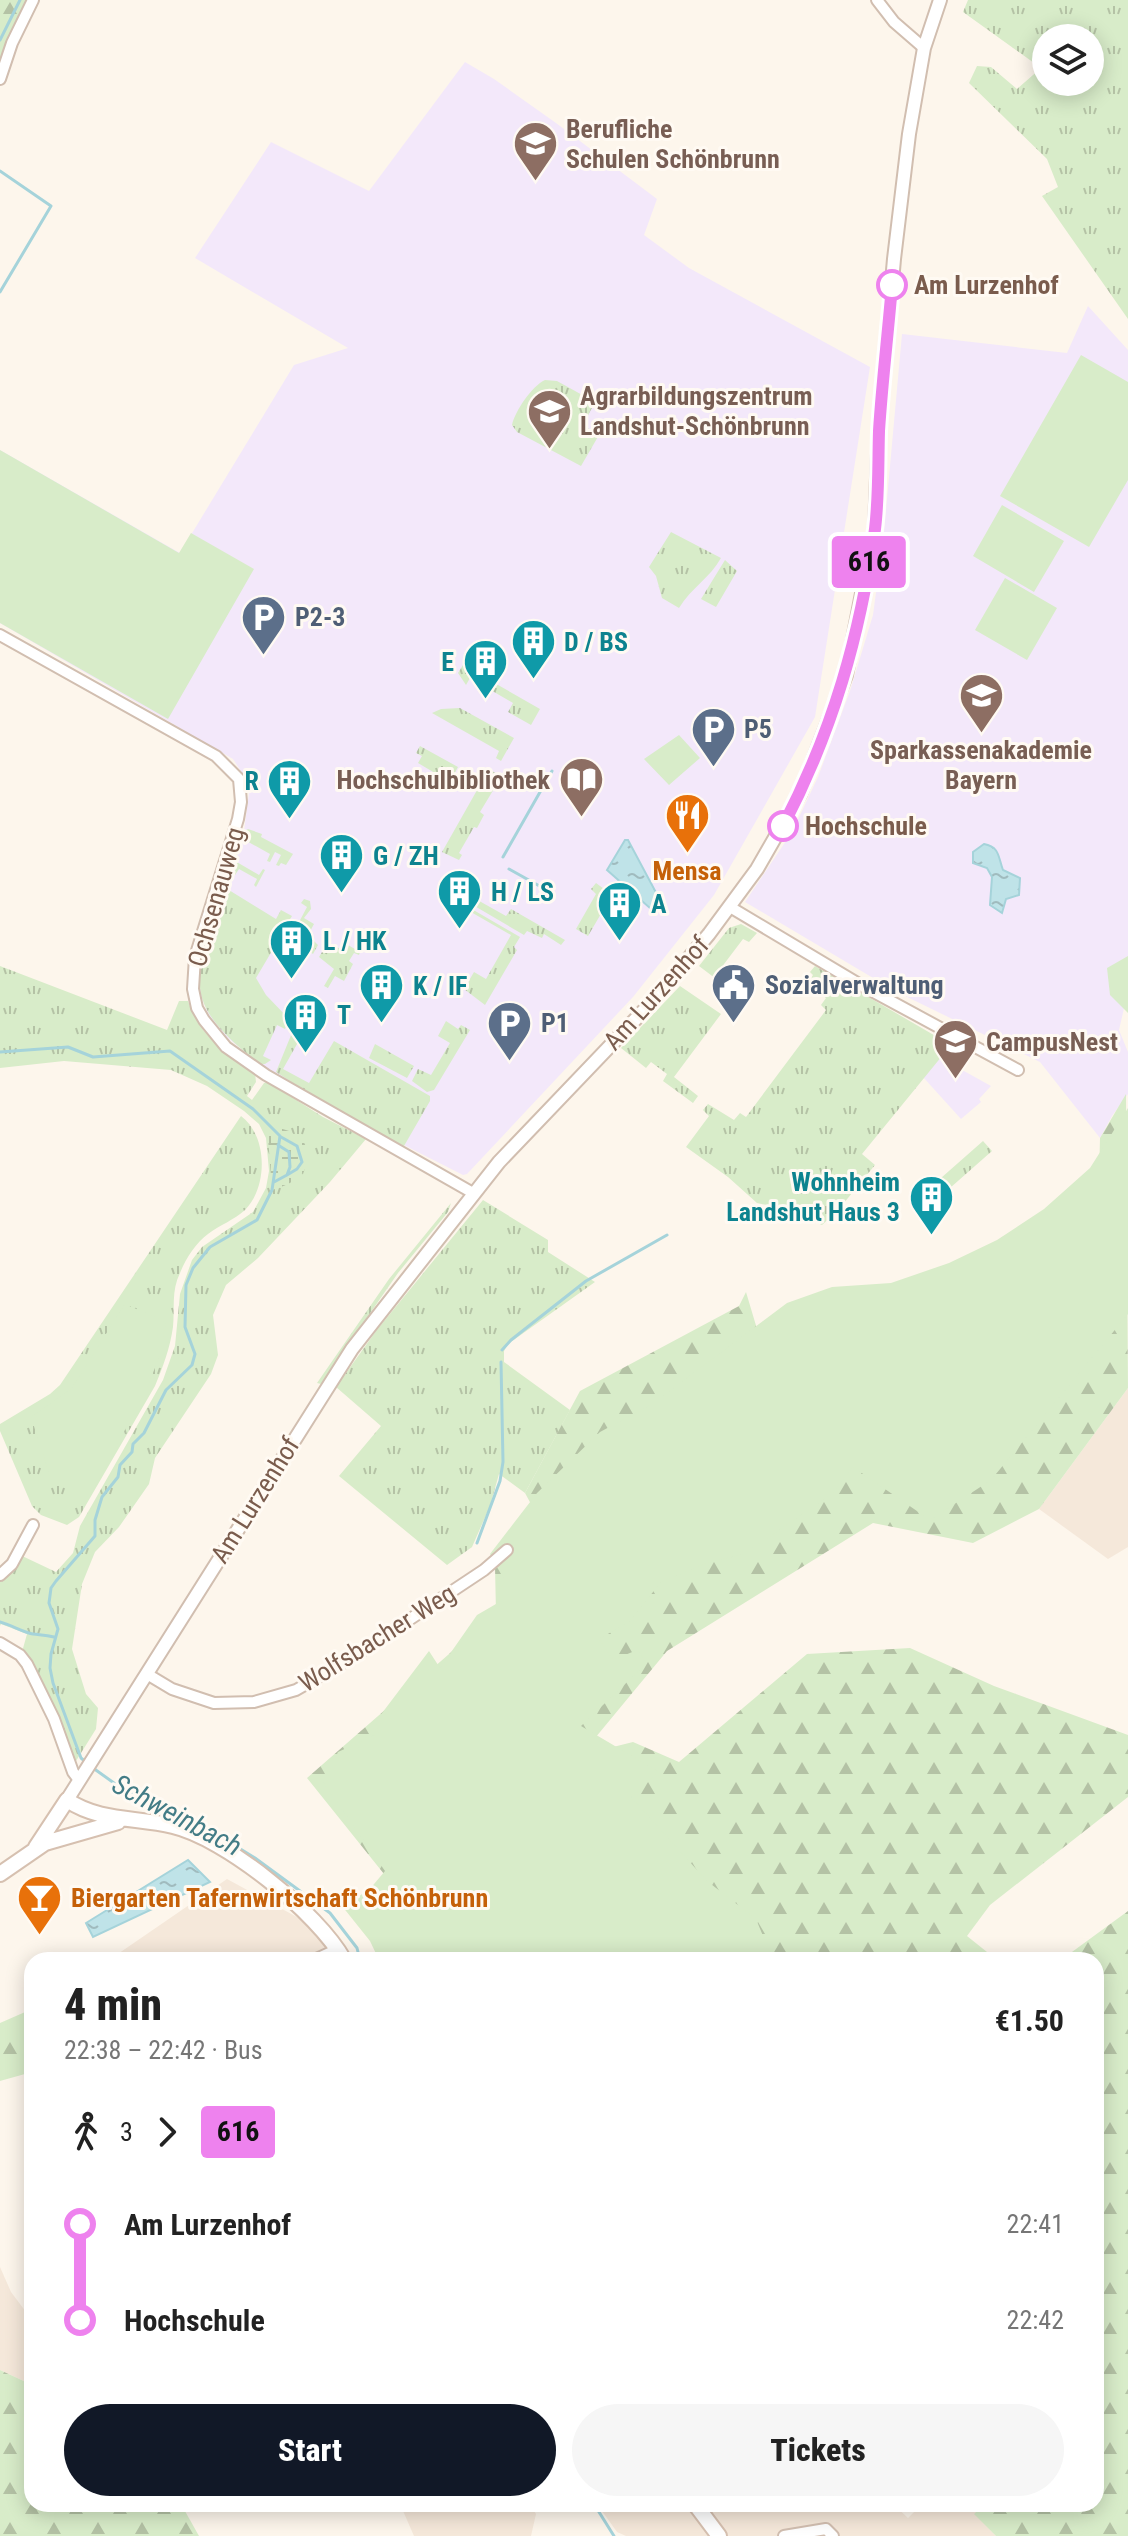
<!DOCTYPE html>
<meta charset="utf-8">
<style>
:root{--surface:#fff;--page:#f6f6f6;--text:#222;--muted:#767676;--accent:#111827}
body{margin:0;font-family:"Roboto Condensed",sans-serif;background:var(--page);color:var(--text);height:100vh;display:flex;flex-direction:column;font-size:30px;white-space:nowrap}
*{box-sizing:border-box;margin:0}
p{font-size:26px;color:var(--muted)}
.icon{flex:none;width:44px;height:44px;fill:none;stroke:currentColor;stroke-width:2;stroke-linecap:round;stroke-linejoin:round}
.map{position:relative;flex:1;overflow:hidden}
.panel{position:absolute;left:24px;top:1952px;width:1080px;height:560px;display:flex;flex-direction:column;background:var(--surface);border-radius:24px;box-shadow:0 4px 20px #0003}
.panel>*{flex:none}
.badge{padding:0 16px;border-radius:6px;font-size:28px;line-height:52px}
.fabs{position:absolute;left:1032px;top:24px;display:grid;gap:16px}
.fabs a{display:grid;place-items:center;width:72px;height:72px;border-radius:50%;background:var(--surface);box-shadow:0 4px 20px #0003;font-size:40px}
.map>.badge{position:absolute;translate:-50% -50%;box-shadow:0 0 0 4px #fff}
.legs{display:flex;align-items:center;gap:12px;height:88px;padding:0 40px;font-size:26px}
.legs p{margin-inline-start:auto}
.head{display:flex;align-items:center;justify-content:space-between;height:136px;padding:0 40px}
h1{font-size:44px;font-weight:800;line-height:60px}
.button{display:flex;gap:16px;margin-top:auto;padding:16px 40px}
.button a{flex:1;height:92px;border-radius:48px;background:var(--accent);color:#fff;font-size:32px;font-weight:800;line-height:92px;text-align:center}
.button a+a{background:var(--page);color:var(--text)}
ul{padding:0 40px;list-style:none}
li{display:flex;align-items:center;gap:28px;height:96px;font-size:30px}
li i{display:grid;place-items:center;width:12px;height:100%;margin:0 10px;background:currentColor}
li i::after{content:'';width:20px;height:20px;margin:-10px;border:6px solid;border-radius:50%;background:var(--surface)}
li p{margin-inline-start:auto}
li:first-child i{background:linear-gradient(#0000 50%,currentColor 0)}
li:last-child i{background:linear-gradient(currentColor 50%,#0000 0)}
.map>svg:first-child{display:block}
.residential{fill:#f5e8da}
.education{fill:#f3e8fa}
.grass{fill:url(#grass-tufts);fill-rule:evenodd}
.forest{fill:url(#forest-firs)}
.wetland{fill:url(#wetland-marsh)}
.green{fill:#d8ecc9}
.water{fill:url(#water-ripples);stroke:#a5d3da;stroke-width:2}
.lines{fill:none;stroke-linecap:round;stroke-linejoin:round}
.stream{stroke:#a5d3da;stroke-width:3}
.minor-casing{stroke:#d1beb0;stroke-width:14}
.tertiary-casing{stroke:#d1beb0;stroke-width:16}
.secondary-casing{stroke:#d6c0b0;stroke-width:18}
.minor{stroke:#fff;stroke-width:10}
.tertiary{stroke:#fff;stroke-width:12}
.secondary{stroke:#fff;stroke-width:14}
.line-1-casing{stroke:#fff;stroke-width:18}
.line-1{stroke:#ee82ee;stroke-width:12}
.stop-1-dot{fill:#fff;stroke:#ee82ee;stroke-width:4}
.labels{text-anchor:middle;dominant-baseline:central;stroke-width:6;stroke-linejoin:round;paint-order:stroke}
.education-label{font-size:26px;font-weight:bold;fill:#785e54;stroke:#fffaf3;text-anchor:start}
.stop-label{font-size:26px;font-weight:bold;fill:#7a5c4d;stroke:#fffaf3;text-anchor:start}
.service-label{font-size:26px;font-weight:bold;fill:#4e5e75;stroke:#fffaf3;text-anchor:start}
.culture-label{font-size:26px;font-weight:bold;fill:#0d838f;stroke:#fffaf3;text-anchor:start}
.food-label{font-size:26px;font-weight:bold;fill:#c56008;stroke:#fffaf3}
.street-label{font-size:26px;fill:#7a5c4d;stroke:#fffaf3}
.water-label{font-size:28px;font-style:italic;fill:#437c86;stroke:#fffaf3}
</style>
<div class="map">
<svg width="1128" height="2536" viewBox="0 0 1128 2536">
<defs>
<pattern id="grass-tufts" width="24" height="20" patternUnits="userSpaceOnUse" patternTransform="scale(2)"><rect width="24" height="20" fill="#d8ecc9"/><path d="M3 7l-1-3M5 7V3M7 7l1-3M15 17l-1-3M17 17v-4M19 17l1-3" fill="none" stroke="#b4c2a5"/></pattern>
<pattern id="forest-firs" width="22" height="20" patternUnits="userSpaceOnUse" patternTransform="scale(2)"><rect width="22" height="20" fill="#d8ecc9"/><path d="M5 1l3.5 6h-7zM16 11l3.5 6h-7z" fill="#b4c2a5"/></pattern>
<pattern id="wetland-marsh" width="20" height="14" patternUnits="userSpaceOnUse" patternTransform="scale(2)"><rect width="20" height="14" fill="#d8ecc9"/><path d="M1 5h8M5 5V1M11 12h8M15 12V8" fill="none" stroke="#b4c2a5"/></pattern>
<pattern id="water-ripples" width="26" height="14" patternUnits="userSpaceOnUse" patternTransform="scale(2)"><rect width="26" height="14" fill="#bfe3e8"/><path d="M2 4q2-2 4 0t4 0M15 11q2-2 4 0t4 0" fill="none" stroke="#a0bbbe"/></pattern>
</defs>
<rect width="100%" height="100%" fill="#fdf6ec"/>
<!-- residential -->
<path class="residential" d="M1128,1388V1547L1108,1559L1039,1509Z
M227,1879L308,1923L351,1960H181L178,1958L176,1960H109Z
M0,2267L11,2292L32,2320V2382L28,2383L0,2370Z
M400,2504H530L536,2514L531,2536H414Z
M597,2504H893L908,2518L922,2504H985L975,2514L996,2536H626L617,2532Z"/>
<!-- education -->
<path class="education" d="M465,62L494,79L556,123L657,199L644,235L689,268L870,367L815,717L714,895L633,997L467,1174L463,1175L335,1110L260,1064L225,1036L209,1016L199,991L202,958L229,871L235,875L239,868L257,879L259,876L235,861L243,839L250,785L233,759L0,623V450L180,553L294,365L348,348L195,258L271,142L369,191Z
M1088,306L1128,350V991L1119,1030L1128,1052V1094L1112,1116L1100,1138L1040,1062L895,991L745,902L792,832L818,777L850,691L873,615L884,532L902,334L1067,353Z
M946,1051L959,1058L955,1066L991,1086L979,1099L981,1102L961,1119L923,1077Z"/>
<!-- grass -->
<path class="grass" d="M968,0H1128V319L1042,196L1058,187L1047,159L969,83L977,66L991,67L1017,89L1041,68L963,12ZM1046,38H1090V82H1046Z
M545,380L557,381L595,402L583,425L599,435L581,466L517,432L512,425C515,411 532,386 545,380Z
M671,532L721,558C710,578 691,588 679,608L662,598L656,576L649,567Z
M725,560L737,571L716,607L701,599Z
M463,665L540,709L531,725L508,712L513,703L470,678L466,685L458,673Z
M460,708L514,738L501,761L496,758L499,751L432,713L441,709Z
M420,746L458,767L450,782L418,763L422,756L416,753Z
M489,769L505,779H500L480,812L484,815L477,828L474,827L459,853L462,855L459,860L442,852Z
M248,829L262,834L261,837L293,854L286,865L281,863L279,866L276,865L281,855L275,852L270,862L267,861L270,854L243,839L235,861L259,875L263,869L265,870L256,887L254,885L257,879L239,869L235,875L229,871L241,833Z
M596,883L612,895L588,936L576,929L596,894L591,889Z
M224,887L276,919L281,910L292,916L286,926L294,930H299L301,926L298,924L307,907L301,903L304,899L310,901L311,909L304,918L314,924L308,935L318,945L313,954L284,933L285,929L256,978L266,995L289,1019L285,1029L277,1025L263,1056L271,1060L265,1064H260C175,999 196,977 224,887Z
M466,887L465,893L506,916L511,909L565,940L561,945L544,934L542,938L527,931L524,935L454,894L457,889L463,893Z
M458,901L520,937L514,947L517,950L485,1005L464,989L474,972L486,979L511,935L457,904Z
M741,924L757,933L749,942L743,939L718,972L728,981L724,985L699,966L729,928Z
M328,942L344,951L348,945L360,952L359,955L354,953L349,961L353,964L344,981L335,976L328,988L324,986L334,969L319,957Z
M0,966L167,1030L179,1001H188C202,1041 225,1049 255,1073L256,1082L247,1096L252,1100L264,1083L268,1082L323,1117L366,1139L330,1182L258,1258L226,1285L213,1315L218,1355L211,1374L155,1458L149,1484L119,1527L95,1552L82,1584L72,1649L86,1694L98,1708L96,1729L76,1761L73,1772L22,1652L27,1634L1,1624L0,1626V1575L18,1554L56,1572L73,1553L80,1526L163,1380L175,1346L180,1294L192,1260L202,1247L253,1212L266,1188L269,1171L266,1138L259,1124L244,1111L207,1086L171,1070L64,1061L0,1068Z
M815,966L951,1045L862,1154L875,1165L839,1209L822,1225L786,1209L757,1203L728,1177L686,1147L709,1116L703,1110L708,1104L734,1120L740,1113L746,1117L826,1010L821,1005L826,998L807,984L813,975L810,972Z
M680,986L721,1014L674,1077L698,1096L693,1103L663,1081L667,1074L651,1062L646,1068L621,1048Z
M446,1021L458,1029L461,1025L470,1030L434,1090L427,1092L412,1081L418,1069L431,1075L450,1043L438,1036Z
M296,1023L306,1028L283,1069L309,1083L334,1041L430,1096V1101L404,1146L335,1110L276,1072Z
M375,1044L414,1066L407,1078L369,1058Z
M241,1116C268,1136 268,1187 245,1210C234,1220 220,1225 208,1234C196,1243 186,1258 180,1273C171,1291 175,1309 173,1327C170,1348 163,1367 155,1386L79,1517L67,1525L41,1515L32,1506L0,1431V1424L50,1394L60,1385Z
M983,1141L992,1151L950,1188L941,1178Z
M483,1200L548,1240V1252L595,1282L508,1344L504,1351V1362L570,1410L525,1493L499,1474L490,1506L472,1547L447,1565L339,1476L381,1426L336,1387L376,1331Z
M451,1203L448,1212L398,1273L321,1384L317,1383L389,1279Z"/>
<!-- forest -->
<path class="forest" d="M0,0H30L0,60Z
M1126,1094L1128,1388L1039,1509L973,1543L873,1523L667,1651L581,1755L633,1742L679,1762L807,1654L910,1648L994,1686L1128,1735V1797L990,1905L967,1936L997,1960H453L307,1778L496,1613L495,1567L538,1517L525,1493L580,1391L739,1306L746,1292L763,1349L950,1342L1099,1178L1100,1138Z
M1128,1911V2536H996L974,2514L985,2504H1096V1960H1061Z
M32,2009V2072L0,2081V2023Z
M0,2370L28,2383L32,2382V2504H181L199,2536H0Z"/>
<!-- wetland -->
<path class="wetland" d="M267,1124L289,1131L303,1140C317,1169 298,1182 272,1190Z"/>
<!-- green -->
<path class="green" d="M1081,355L1128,382V480L1089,547L1000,496Z
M0,450L179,553L191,533L254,569L168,719L0,623Z
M1002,505L1064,541L1034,592L973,556Z
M1005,578L1057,608L1027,660L975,630Z
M679,735L700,758L669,785L644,759Z
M1128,956V1013L1110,995L1107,968Z
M1128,1108V1314L991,1480L930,1520L853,1467L832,1494L744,1554L707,1563L661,1582L629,1622L599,1639L613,1660L637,1650L647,1663L581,1726L659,1772L631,1797L707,1881L756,1919L773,1960H379L370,1941L342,1906L369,1890L385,1871L323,1782L338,1752L379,1733L376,1721L429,1651L440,1668L477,1615L496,1604L500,1588L506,1581L490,1554L537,1493L600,1432L652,1404L787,1303L832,1287L891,1283L949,1263L997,1240L1044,1209L1090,1168Z
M125,1304L166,1322L159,1358L146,1390L90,1496L50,1476L31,1417L71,1389Z"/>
<!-- water -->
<path class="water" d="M625,840H628L660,900L651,909L607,870Z
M984,844C1000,847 998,857 1003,870L1020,878L1019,895L1006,899L1002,913L990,905L992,877L987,868L973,863V852Z
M188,1860L210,1882L93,1937L86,1923Z"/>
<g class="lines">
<!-- stream -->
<path class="stream" d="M0,40L20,0
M0,171L51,206L0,292
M503,857L552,771
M509,869L552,893
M0,1052L68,1047L93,1057L170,1051L253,1109L280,1136L272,1190L257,1220L210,1247L193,1268L186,1285L185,1327L195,1354L192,1365L166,1390L144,1433L133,1444L132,1452L120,1465L118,1477L102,1497L95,1520V1536L56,1581L51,1588L49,1603L58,1629L51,1654L50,1668L53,1683L81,1758L87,1763
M281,1137L297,1146L302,1162L297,1169L287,1175
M274,1182L287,1175L290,1167L289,1152L278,1145
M502,1350L511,1340L586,1281L667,1235
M477,1543L500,1481L503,1462L501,1362
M0,1622C11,1625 25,1633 33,1634C41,1635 46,1635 54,1637
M93,1768L114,1783L154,1804L174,1808L255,1858L330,1913L357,1948L360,1960
M594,2504L614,2536"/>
<defs>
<path id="minor" d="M877,0L894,22L924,48
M0,79L12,43L33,0
M0,635L216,756L239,779L241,802L238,819L195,957L193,989L197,1008L204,1020L226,1047L266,1075L473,1193
M730,907L859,984L1018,1070
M0,1575L12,1564L33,1525
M0,1643L20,1655L27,1664L54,1719L73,1772L79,1780
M147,1674L172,1689L214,1703L254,1702L296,1690L350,1659L484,1570L507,1550
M314,1960L338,1949
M784,2536L826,2529L833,2536"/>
<path id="tertiary" d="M67,1800L352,1349L499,1162L652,1002L709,934L757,869L800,794L846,675L875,527L879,429L894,259L909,134L924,48L940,0"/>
<path id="secondary" d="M36,1847L67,1800C100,1822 136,1817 173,1826C225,1838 318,1913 344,1960
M0,1874L45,1843L118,1822
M695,2504L719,2536"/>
</defs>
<!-- minor casing -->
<use href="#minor" class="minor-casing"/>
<!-- tertiary casing -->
<use href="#tertiary" class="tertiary-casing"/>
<!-- secondary casing -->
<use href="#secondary" class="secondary-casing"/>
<!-- minor -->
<use href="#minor" class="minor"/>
<!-- tertiary -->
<use href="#tertiary" class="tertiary"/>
<!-- secondary -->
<use href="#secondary" class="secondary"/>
</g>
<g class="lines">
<defs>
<path id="line-1" d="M783,826C833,730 860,636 875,529C879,497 878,464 879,431C882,383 888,334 892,285"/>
</defs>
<!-- line-1 casing -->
<use href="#line-1" class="line-1-casing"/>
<!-- line-1 -->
<use href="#line-1" class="line-1"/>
</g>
<!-- icons -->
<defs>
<symbol id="school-pin" viewBox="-11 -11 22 30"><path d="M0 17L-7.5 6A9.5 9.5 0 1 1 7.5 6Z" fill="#8d6e63" stroke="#fffaf3"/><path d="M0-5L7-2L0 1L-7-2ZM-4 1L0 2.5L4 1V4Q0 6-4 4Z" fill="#fff"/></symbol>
<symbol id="university-pin" viewBox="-11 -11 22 30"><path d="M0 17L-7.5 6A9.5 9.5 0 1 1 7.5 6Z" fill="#8d6e63" stroke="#fffaf3"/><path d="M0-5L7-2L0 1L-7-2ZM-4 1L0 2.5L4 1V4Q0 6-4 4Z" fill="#fff"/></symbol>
<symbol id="parking-pin" viewBox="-11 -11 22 30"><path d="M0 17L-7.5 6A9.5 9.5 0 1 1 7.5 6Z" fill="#5c6f8a" stroke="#fffaf3"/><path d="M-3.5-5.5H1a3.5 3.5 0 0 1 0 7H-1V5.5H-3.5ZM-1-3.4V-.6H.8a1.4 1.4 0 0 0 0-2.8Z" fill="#fff"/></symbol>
<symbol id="building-pin" viewBox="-11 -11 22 30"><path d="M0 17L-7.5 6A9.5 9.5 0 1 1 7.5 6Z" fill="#0f9aa8" stroke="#fffaf3"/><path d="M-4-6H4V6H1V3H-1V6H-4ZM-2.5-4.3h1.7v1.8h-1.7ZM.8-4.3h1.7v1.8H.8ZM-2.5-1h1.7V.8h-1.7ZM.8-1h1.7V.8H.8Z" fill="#fff"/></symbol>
<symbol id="library-pin" viewBox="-11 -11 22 30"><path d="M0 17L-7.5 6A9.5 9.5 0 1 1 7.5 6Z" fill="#8d6e63" stroke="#fffaf3"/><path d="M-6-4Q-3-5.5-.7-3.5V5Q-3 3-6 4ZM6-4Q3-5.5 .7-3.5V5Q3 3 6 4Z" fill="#fff"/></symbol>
<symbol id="restaurant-pin" viewBox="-11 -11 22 30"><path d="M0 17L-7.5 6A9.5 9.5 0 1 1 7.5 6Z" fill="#e8710a" stroke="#fffaf3"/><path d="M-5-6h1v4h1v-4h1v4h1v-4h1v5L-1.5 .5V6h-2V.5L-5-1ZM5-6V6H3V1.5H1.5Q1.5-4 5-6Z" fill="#fff"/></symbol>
<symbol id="civic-pin" viewBox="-11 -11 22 30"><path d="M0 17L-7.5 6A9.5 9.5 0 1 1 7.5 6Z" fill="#5c6f8a" stroke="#fffaf3"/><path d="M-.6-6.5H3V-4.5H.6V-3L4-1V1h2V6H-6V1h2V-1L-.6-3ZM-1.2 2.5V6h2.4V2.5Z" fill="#fff"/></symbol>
<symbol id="bar-pin" viewBox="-11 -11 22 30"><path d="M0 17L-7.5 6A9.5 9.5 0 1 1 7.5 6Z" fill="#e8710a" stroke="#fffaf3"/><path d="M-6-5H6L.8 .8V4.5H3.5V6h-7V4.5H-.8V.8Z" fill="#fff"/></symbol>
</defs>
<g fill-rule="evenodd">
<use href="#school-pin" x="510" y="118" width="51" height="69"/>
<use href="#university-pin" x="524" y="386" width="51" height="69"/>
<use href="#parking-pin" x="238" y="592" width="51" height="69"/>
<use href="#building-pin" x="508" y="616" width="51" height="69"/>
<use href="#building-pin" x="460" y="636" width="51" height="69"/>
<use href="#university-pin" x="956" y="670" width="51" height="69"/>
<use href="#parking-pin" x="688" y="704" width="51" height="69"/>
<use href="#library-pin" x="556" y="754" width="51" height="69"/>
<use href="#building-pin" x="264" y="756" width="51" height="69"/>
<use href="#restaurant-pin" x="662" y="790" width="51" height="69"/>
<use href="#building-pin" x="316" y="830" width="51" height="69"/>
<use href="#building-pin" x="434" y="866" width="51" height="69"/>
<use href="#building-pin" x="594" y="878" width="51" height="69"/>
<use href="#building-pin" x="266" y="916" width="51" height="69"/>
<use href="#civic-pin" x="708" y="960" width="51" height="69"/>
<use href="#building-pin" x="356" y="960" width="51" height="69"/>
<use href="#building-pin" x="280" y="990" width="51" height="69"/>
<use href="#parking-pin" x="484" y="998" width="51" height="69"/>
<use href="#school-pin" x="930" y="1016" width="51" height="69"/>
<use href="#building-pin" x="906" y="1172" width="51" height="69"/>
<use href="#bar-pin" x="14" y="1872" width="51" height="69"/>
</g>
<!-- markers -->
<g class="stop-1-dot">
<circle cx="892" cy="285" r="14"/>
<circle cx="783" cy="826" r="14"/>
</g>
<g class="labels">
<!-- education labels -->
<g class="education-label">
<text x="566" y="129">Berufliche<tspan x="566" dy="30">Schulen Schönbrunn</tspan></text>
<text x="580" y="396">Agrarbildungszentrum<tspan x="580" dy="30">Landshut-Schönbrunn</tspan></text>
<text x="981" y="750" text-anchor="middle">Sparkassenakademie<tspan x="981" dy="30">Bayern</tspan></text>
<text x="550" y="780" text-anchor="end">Hochschulbibliothek</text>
<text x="986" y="1042">CampusNest</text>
</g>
<!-- stop labels -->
<g class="stop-label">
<text x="914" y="285">Am Lurzenhof</text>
<text x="805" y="826">Hochschule</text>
</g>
<!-- service labels -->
<g class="service-label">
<text x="295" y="617">P2-3</text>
<text x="744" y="729">P5</text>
<text x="765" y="985">Sozialverwaltung</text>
<text x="541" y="1023">P1</text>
</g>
<!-- culture labels -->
<g class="culture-label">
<text x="564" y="642">D / BS</text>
<text x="454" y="662" text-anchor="end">E</text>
<text x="259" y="781" text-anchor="end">R</text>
<text x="373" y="856">G / ZH</text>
<text x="491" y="892">H / LS</text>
<text x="651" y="904">A</text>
<text x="323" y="941">L / HK</text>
<text x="413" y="986">K / IF</text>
<text x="337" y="1015">T</text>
<text x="900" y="1182" text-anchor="end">Wohnheim<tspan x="900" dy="30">Landshut Haus 3</tspan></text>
</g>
<!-- food labels -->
<g class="food-label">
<text x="687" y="871">Mensa</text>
<text x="71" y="1898" text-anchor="start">Biergarten Tafernwirtschaft Schönbrunn</text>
</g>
<!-- street labels -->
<g class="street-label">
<text transform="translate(216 897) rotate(-74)">Ochsenauweg</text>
<text transform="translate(656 993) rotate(-48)">Am Lurzenhof</text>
<text transform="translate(255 1500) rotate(-58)">Am Lurzenhof</text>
<text transform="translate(377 1638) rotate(-32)">Wolfsbacher Weg</text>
</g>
<!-- water labels -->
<g class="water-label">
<text transform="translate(177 1815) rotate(28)">Schweinbach</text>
</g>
</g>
</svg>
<div class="fabs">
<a><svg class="icon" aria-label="layers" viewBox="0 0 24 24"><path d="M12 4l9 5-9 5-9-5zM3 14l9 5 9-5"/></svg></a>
</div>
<b class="badge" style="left:869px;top:562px;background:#ee82ee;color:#111">616</b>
<section class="panel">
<div class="head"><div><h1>4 min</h1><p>22:38 – 22:42 · Bus</p></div><b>€1.50</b></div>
<div class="legs"><svg class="icon" aria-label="walk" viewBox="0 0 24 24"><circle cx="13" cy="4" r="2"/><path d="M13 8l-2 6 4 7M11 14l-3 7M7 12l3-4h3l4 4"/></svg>3<svg class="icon" aria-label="forward" viewBox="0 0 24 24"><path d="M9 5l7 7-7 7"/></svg><b class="badge" style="background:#ee82ee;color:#111">616</b></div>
<ul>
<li><i style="color:#ee82ee"></i><b>Am Lurzenhof</b><p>22:41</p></li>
<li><i style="color:#ee82ee"></i><b>Hochschule</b><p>22:42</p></li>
</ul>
<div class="button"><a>Start</a><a>Tickets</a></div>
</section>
</div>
